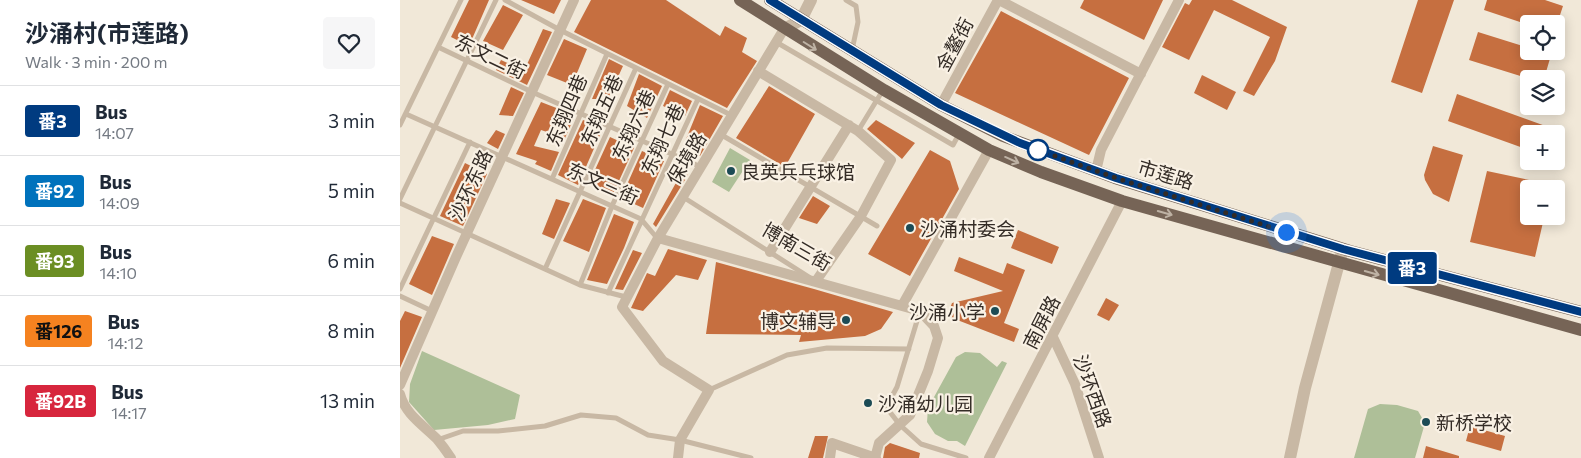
<!DOCTYPE html>
<meta charset="utf-8">
<style>
:root{--surface:#fff;--page:#f6f6f7;--text:#1f2937;--muted:#747a83;--line:#e0e1e3}
body{margin:0;font-family:Commissioner,"Noto Sans SC",sans-serif;background:var(--page);color:var(--text);height:100vh;display:flex;flex-direction:column;font-size:19px;white-space:nowrap}
*{box-sizing:border-box;margin:0}
p{font-size:16px;color:var(--muted)}
.icon{flex:none;width:28px;height:28px;fill:none;stroke:currentColor;stroke-width:2;stroke-linecap:round;stroke-linejoin:round}
.map{position:relative;flex:1;overflow:hidden}
.details{display:flex;flex-direction:column;background:var(--surface);width:400px}
.details>*{flex:none}
.badge{padding:0 10px;border-radius:4px;font-size:18px;line-height:32px}
.fabs{position:absolute;left:1120px;top:15px;display:grid;gap:10px}
.fabs a{display:grid;place-items:center;width:45px;height:45px;border-radius:5px;background:var(--surface);box-shadow:0 2px 12px #0003;font-size:25px}
.you{position:absolute;width:25px;height:25px;margin:-12px;border:4px solid #fff;border-radius:50%;background:#1a73e8;box-shadow:0 0 0 8px #1a73e833}
.map>.badge{position:absolute;translate:-50% -50%;box-shadow:0 0 0 2px #fff}
.round{display:grid;place-items:center;flex:none;width:52px;height:52px;border-radius:5px;background:var(--page)}
.headline{display:flex;align-items:center;justify-content:space-between;height:85px;padding:0 25px}
h1{font-size:24px;font-weight:700;line-height:38px}
ul{padding:0;list-style:none}
li{display:flex;align-items:center;gap:15px;height:70px;padding:0 25px;border-top:1px solid var(--line)}
li div{flex:1}
li b{display:block;font-size:19px}
li em{font-style:normal}
li .badge{min-width:55px;font-weight:700;text-align:center}
main{display:flex;flex:1;min-height:0}
.map>svg:first-child{display:block}
.green{fill:#aebf98}
.building{fill:#c66f40}
.lines{fill:none;stroke-linecap:round;stroke-linejoin:round}
.service{stroke:#c8b8a4;stroke-width:5}
.minor{stroke:#c8b8a4;stroke-width:10}
.tertiary{stroke:#c8b8a4;stroke-width:12}
.primary{stroke:#766456;stroke-width:12}
.oneway{stroke:#beb2a4}
.line-casing{stroke:#fff;stroke-width:11}
.line{stroke:#003b80;stroke-width:8}
.walk{stroke:#342c26;stroke-width:5;stroke-dasharray:0 9}
.stop-dot{fill:#fff;stroke:#003b80;stroke-width:2.5}
.poi-dot{fill:#1c4b55;stroke:#f9f1e4;stroke-width:2}
.labels{text-anchor:middle;dominant-baseline:central;stroke-width:4.5;stroke-linejoin:round;paint-order:stroke}
.street-label{font-size:19px;fill:#342c26;stroke:#f9f1e4}
.poi-label{font-size:19px;fill:#342c26;stroke:#f9f1e4;text-anchor:start}
</style>
<main>
<section class="details">
<div class="headline"><div><h1>沙涌村(市莲路)</h1><p>Walk · 3 min · 200 m</p></div><a class="round"><svg class="icon" aria-label="heart" viewBox="0 0 24 24"><path d="M12 20l-8-8c-3-5 5-10 8-4 3-6 11-1 8 4z"/></svg></a></div>
<ul>
<li><span class="badge" style="background:#003b80;color:#fff">番3</span><div><b>Bus</b><p>14:07</p></div><em>3 min</em></li>
<li><span class="badge" style="background:#0072bc;color:#fff">番92</span><div><b>Bus</b><p>14:09</p></div><em>5 min</em></li>
<li><span class="badge" style="background:#6b8e23;color:#fff">番93</span><div><b>Bus</b><p>14:10</p></div><em>6 min</em></li>
<li><span class="badge" style="background:#f58220;color:#111">番126</span><div><b>Bus</b><p>14:12</p></div><em>8 min</em></li>
<li><span class="badge" style="background:#d7263d;color:#fff">番92B</span><div><b>Bus</b><p>14:17</p></div><em>13 min</em></li>
</ul>
</section>
<div class="map">
<svg width="1181" height="458" viewBox="0 0 1181 458">
<rect width="100%" height="100%" fill="#f1e8d8"/>
<!-- green -->
<path class="green" d="M330,148L350,160L329,192L312,182Z
M22,351L120,395L115,419L88,425L34,430L9,402L10,384Z
M565,352L580,353L597,367L602,361L607,363L565,446L557,441H548L535,434L527,422L528,408L556,357Z
M980,404L997,405L1018,411L1025,423L1015,458H954L968,409Z"/>
<!-- building -->
<path class="building" d="M69,0H89L69,46L51,37Z
M121,0H161L154,14Z
M191,0H266L320,36L325,26L347,38L342,52L357,61L327,108L174,32Z
M684,0H763L744,40L680,8Z
M792,0H832L887,27L875,61L854,96L843,91L870,37L814,10L789,60L762,47L785,3L789,5Z
M1018,0H1054L1022,93L991,82Z
M1087,0H1145L1163,6L1157,24H1126L1084,10Z
M103,5L123,15L103,50L83,41Z
M601,11L729,78L689,155L555,93Z
M143,29L152,32L127,85L96,70L101,60L124,71Z
M1078,32L1129,48V51H1141L1151,55L1144,79H1130L1069,60Z
M164,39L187,49L172,85L147,75Z
M209,59L223,66L208,99H192Z
M239,74L262,86L247,118L227,106Z
M802,75L836,92L827,110L794,93Z
M369,86L415,114L385,167L336,138Z
M111,87L124,93L113,116L99,115Z
M270,90L292,101L285,116L263,106Z
M1057,94L1151,128L1149,134H1129V150L1048,121Z
M141,102L159,109L174,118L165,138L141,130L134,146L159,152L151,171L135,164L137,161L116,154Z
M300,105L323,116L300,156L282,149Z
M183,120L203,128L178,185L158,175Z
M476,120L515,143L502,159L467,129Z
M96,130L105,134L98,149L87,143Z
M210,137L234,148L213,194L189,183Z
M1033,146L1063,155L1049,202L1033,194L1025,180L1024,175Z
M530,150L550,161L559,189L510,276L468,254Z
M242,151L264,161L243,208L221,198Z
M65,163L87,174L63,226L40,216Z
M1087,171L1129,180L1122,213L1129,216L1144,218L1135,257L1070,242Z
M282,172L288,175L256,227L253,224Z
M413,196L430,206L417,224L399,218Z
M156,199L170,203L154,239L142,234Z
M183,199L206,208L189,252L163,241Z
M214,214L234,222L224,248L207,284L187,280Z
M618,230L659,247L652,264L611,248Z
M32,236L54,244L32,295L9,284Z
M268,249L307,260L298,280L276,275L243,311L231,308L247,273L255,276Z
M233,250L242,253L223,290L215,289Z
M559,257L603,274L607,263L625,270L604,323L619,329L614,342L547,316L552,303L603,291L554,271Z
M316,262L414,289L493,312L481,329L465,336L399,342L401,335L306,334Z
M706,298L719,305L709,321L697,315Z
M5,311L22,317L0,368V321Z
M1070,426L1105,436L1101,451L1066,441Z
M415,436H428L423,458H408Z
M490,443L520,453L519,458H483L485,447Z
M1026,446L1059,456V458H1023Z"/>
<g class="lines">
<!-- service -->
<path class="service" d="M105,0L160,30L331,115
M446,0L456,6L458,22L452,50
M376,42L553,145L559,134
M38,47L132,92L301,167
M6,114L241,219L257,238
M0,125L61,0
M458,131L483,90
M320,134L477,226
M152,179L207,54
M283,197L409,277
M0,199L96,0
M0,203L180,285L226,297
M145,269L236,68
M180,285L212,206L268,84
M0,289L70,142
M208,293L298,99
M0,296L32,311
M520,311L497,387L486,407L500,425L521,444L566,458
M309,390L387,355L427,348L509,349
M37,440L63,431H98L145,426L181,415L216,418L248,435L280,440L351,458"/>
<!-- minor -->
<path class="minor" d="M599,0L741,74
M358,71L458,131L491,160L461,216L416,281
M541,105L598,0
M696,171L701,150L779,0
M258,238L520,311L534,326L538,338L528,371L510,415L479,443L475,458
M370,252L449,125
M503,304L589,150
M653,337L675,384L699,458
M0,385L56,257L174,0
M0,394C5,414 23,425 37,439C42,445 47,452 51,458
M278,458L280,440L309,390L263,361L222,307L258,238L384,29
M430,458L432,443L476,458
M589,458L722,201"/>
<!-- tertiary -->
<path class="tertiary" d="M384,29L401,20L411,0
M890,458L905,388L942,252"/>
<!-- primary -->
<path class="primary" d="M340,0L484,90L589,150L641,172L722,201L1181,330
M370,0L541,105L603,136L715,178L950,251L1181,312"/>
</g>
<!-- one-way arrows -->
<defs><path id="oneway-shaft" d="M-6 0H5M1.5-3L5.5 0L1.5 3" fill="none" stroke-width="1.6" stroke-linecap="round" stroke-linejoin="round" transform="scale(1.25)"/></defs>
<g class="oneway">
<use href="#oneway-shaft" transform="translate(410 46) rotate(32)"/>
<use href="#oneway-shaft" transform="translate(612 160) rotate(24)"/>
<use href="#oneway-shaft" transform="translate(765 213) rotate(16)"/>
<use href="#oneway-shaft" transform="translate(972 273) rotate(16)"/>
</g>
<g class="lines">
<defs>
<path id="line" d="M370,0L541,105L620,143L716,178L943,249L1181,312"/>
</defs>
<!-- line casing -->
<use href="#line" class="line-casing"/>
<!-- line -->
<use href="#line" class="line"/>
<!-- walk -->
<path class="walk" d="M638,150L716,178L886,232"/>
</g>
<!-- markers -->
<circle class="stop-dot" cx="638" cy="150" r="10"/>
<g class="poi-dot">
<circle cx="331" cy="171" r="5"/>
<circle cx="510" cy="228" r="5"/>
<circle cx="595" cy="311" r="5"/>
<circle cx="446" cy="320" r="5"/>
<circle cx="468" cy="403" r="5"/>
<circle cx="1026" cy="422" r="5"/>
</g>
<g class="labels">
<!-- street labels -->
<g class="street-label">
<text transform="translate(554 44) rotate(-62)">金鳌街</text>
<text transform="translate(91 56) rotate(26)">东文二街</text>
<text transform="translate(166 110) rotate(-67)">东翔四巷</text>
<text transform="translate(201 110) rotate(-66)">东翔五巷</text>
<text transform="translate(233 125) rotate(-65)">东翔六巷</text>
<text transform="translate(262 139) rotate(-65)">东翔七巷</text>
<text transform="translate(286 158) rotate(-59)">保境路</text>
<text transform="translate(766 174) rotate(17)">市莲路</text>
<text transform="translate(203 183) rotate(24)">东文三街</text>
<text transform="translate(70 185) rotate(-65)">沙环东路</text>
<text transform="translate(397 246) rotate(30)">博南三街</text>
<text transform="translate(641 322) rotate(-63)">南屏路</text>
<text transform="translate(693 391) rotate(70)">沙环西路</text>
</g>
<!-- poi labels -->
<g class="poi-label">
<text x="341" y="171">良英兵乓球馆</text>
<text x="520" y="228">沙涌村委会</text>
<text x="585" y="311" text-anchor="end">沙涌小学</text>
<text x="436" y="320" text-anchor="end">博文辅导</text>
<text x="478" y="403">沙涌幼儿园</text>
<text x="1036" y="422">新桥学校</text>
</g>
</g>
</svg>
<div class="fabs">
<a><svg class="icon" aria-label="locate" viewBox="0 0 24 24"><circle cx="12" cy="12" r="6"/><path d="M12 2v4M12 18v4M2 12h4M18 12h4"/></svg></a>
<a><svg class="icon" aria-label="layers" viewBox="0 0 24 24"><path d="M12 4l9 5-9 5-9-5zM3 14l9 5 9-5"/></svg></a>
<a>+</a>
<a>−</a>
</div>
<div class="you" style="left:886px;top:232px"></div>
<b class="badge" style="left:1012px;top:268px;background:#003b80;color:#fff">番3</b>
</div>
</main>
